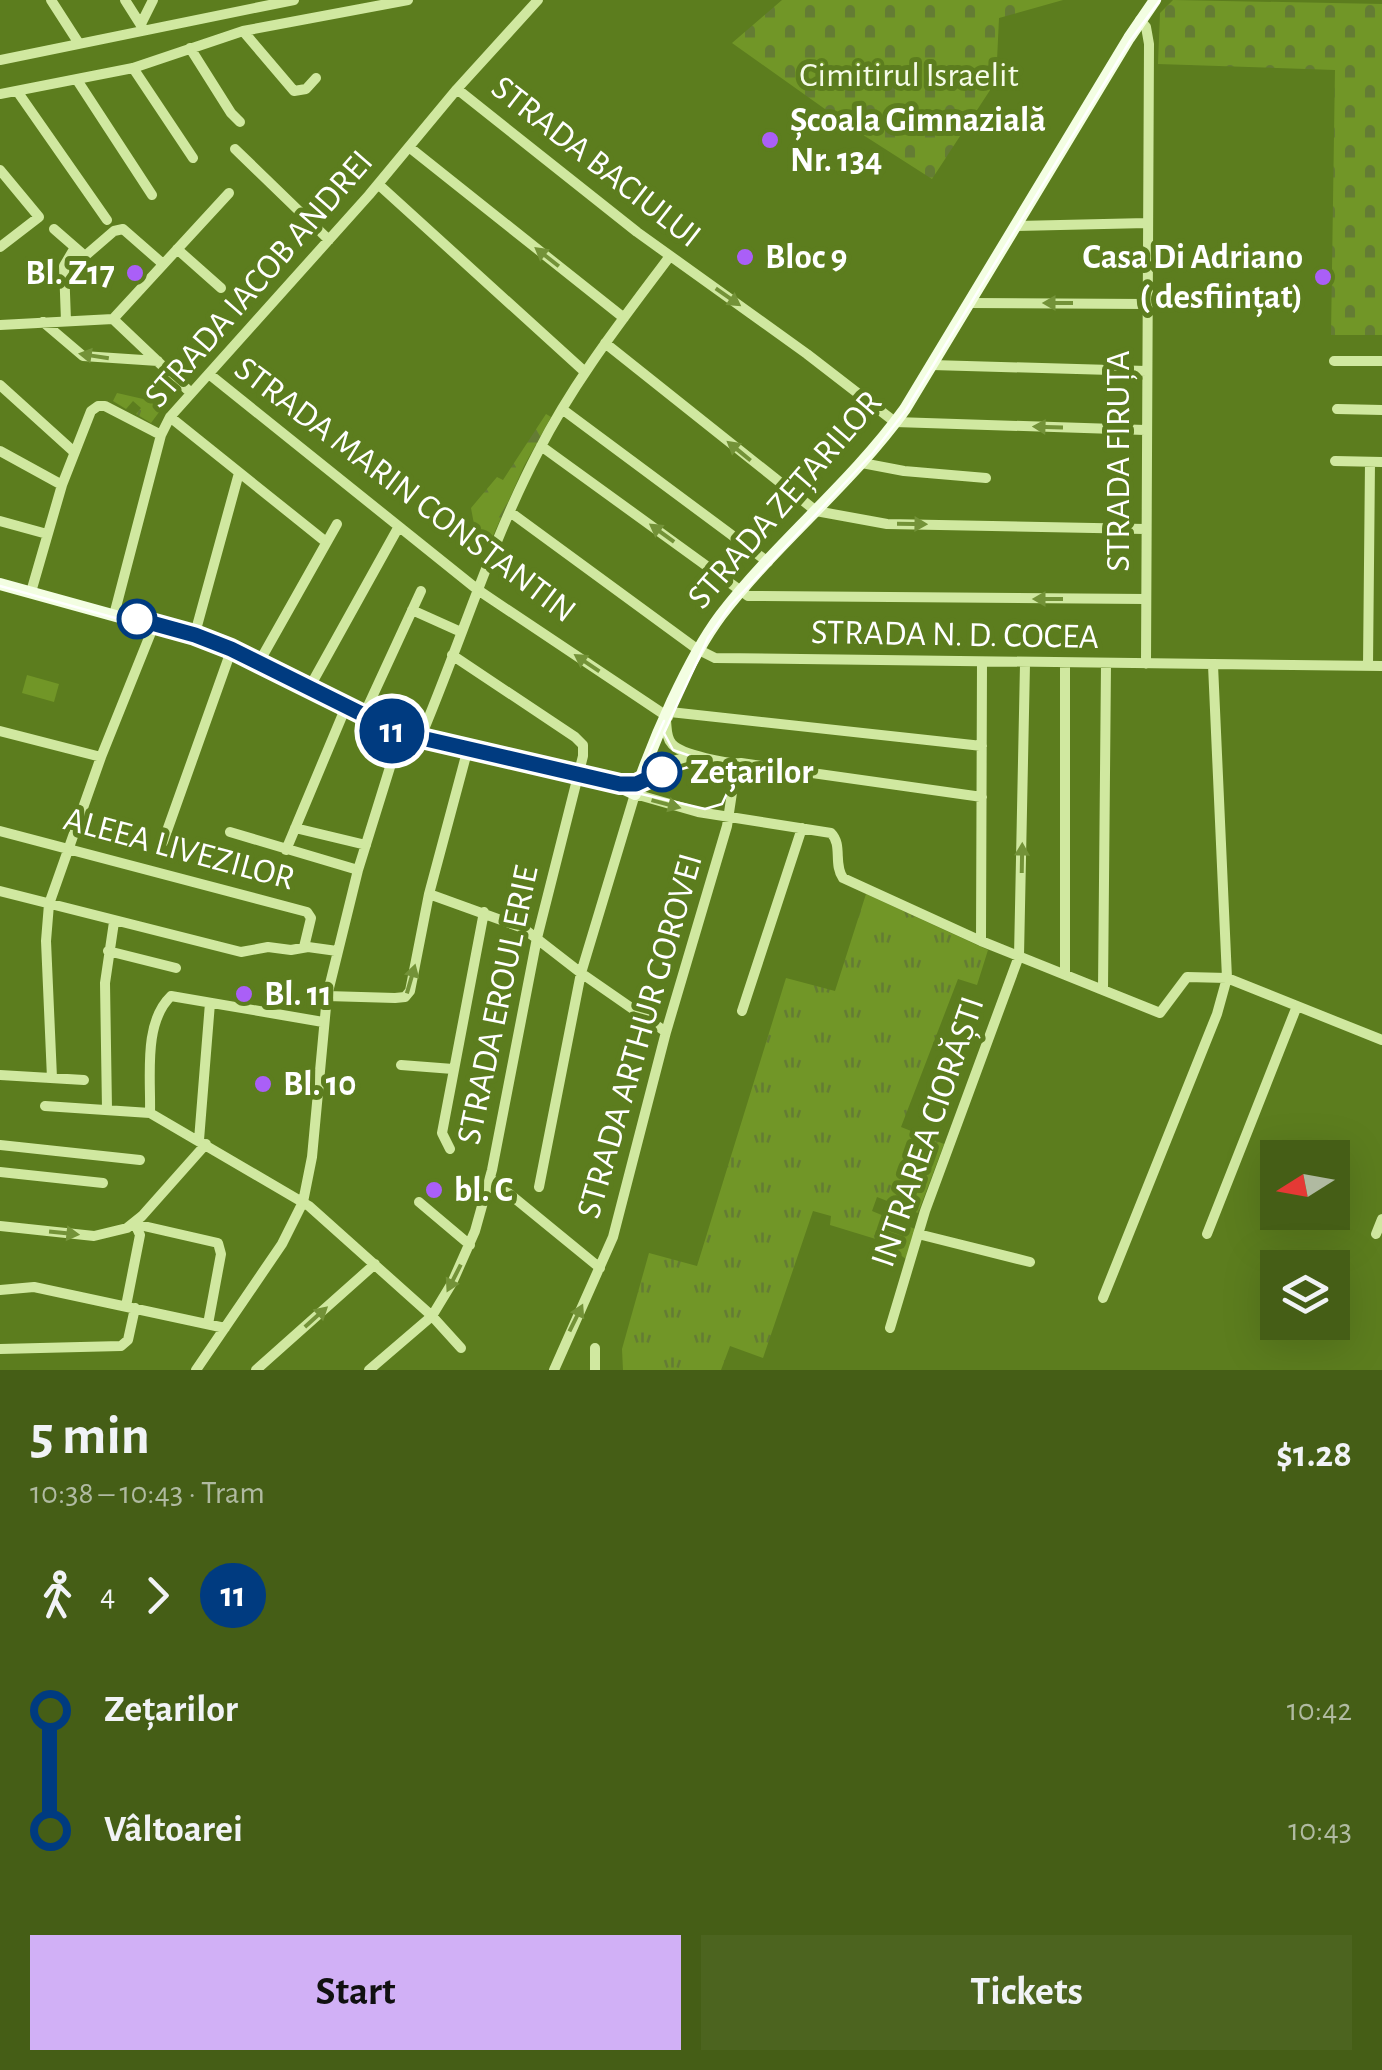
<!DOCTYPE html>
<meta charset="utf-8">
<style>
:root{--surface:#455e16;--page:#4c641f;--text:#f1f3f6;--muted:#b0baa1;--accent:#d1b0f6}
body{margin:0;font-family:"Alegreya Sans",sans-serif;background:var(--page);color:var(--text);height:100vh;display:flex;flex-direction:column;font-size:38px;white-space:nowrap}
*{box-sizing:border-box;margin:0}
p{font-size:32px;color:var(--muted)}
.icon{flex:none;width:55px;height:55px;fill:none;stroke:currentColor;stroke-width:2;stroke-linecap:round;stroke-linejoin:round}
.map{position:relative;height:1370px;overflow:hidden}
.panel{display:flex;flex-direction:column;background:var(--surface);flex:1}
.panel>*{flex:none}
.badge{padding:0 20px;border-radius:32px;font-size:35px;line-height:65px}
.needle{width:65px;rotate:259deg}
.tools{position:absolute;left:1260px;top:1140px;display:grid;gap:20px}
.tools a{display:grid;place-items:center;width:90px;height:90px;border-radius:0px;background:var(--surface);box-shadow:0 10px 40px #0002;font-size:50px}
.map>.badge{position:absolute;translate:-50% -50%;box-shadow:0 0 0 5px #fff}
.legs{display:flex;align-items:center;gap:15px;height:110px;padding:0 30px;font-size:32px}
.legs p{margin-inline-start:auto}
.headline{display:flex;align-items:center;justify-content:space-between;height:170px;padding:0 30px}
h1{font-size:55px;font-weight:700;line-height:75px}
.button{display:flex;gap:20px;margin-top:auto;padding:20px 30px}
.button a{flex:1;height:115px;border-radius:0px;background:var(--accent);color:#111;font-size:40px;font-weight:700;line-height:115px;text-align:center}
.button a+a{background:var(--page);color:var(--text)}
ul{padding:0 30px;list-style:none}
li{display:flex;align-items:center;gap:35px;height:120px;font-size:38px}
li i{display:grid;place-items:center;width:15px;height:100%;margin:0 12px;background:currentColor}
li i::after{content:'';width:25px;height:25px;margin:-12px;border:8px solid;border-radius:50%;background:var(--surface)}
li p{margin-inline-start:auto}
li:first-child i{background:linear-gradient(#0000 50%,currentColor 0)}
li:last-child i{background:linear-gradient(currentColor 50%,#0000 0)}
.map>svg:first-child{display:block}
.grass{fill:url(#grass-tufts)}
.forest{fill:url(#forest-firs)}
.cemetery{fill:url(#cemetery-stones)}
.garden{fill:#719627}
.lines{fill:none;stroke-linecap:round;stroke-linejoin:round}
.minor{stroke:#d0e8a0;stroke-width:10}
.major{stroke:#f3fee2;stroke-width:12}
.tram{stroke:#fff;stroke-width:2.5}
.oneway{fill:#739238}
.line-1-casing{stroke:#fff;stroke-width:22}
.line-1{stroke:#003b80;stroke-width:15}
.poi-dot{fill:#aa5ff7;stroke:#5c7d1e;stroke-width:4}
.stop-1-dot{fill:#fff;stroke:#003b80;stroke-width:5}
.labels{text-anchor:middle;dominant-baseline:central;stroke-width:10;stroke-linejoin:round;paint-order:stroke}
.park-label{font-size:35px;fill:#f5fbe7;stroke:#5c7d1e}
.poi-label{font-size:35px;font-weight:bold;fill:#fff;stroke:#5c7d1e;text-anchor:start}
.street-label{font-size:35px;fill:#fff;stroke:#5c7d1e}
.stop-label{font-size:35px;font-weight:bold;fill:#fff;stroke:#5c7d1e;text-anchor:start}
</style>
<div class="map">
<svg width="1382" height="1370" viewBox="0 0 1382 1370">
<defs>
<pattern id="grass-tufts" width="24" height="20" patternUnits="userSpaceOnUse" patternTransform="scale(2.5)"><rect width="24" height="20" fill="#719627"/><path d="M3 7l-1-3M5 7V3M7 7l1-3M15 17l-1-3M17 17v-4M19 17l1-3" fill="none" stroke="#647c34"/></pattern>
<pattern id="forest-firs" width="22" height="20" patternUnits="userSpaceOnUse" patternTransform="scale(2.5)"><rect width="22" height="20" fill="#719627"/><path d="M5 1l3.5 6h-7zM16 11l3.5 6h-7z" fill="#647c34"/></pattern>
<pattern id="cemetery-stones" width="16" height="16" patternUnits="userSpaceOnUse" patternTransform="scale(2.5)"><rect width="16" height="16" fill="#719627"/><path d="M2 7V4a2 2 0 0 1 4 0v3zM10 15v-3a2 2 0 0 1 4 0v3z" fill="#647c34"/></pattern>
</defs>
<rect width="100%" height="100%" fill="#5c7d1e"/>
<!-- grass -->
<path class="grass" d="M117,393L165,404L151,423L136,414L141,408L133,401L126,409L113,401Z
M866,894L988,950L977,985L958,979L901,1127L944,1144L918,1213L877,1197L872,1211L915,1229L906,1259L879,1240L830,1225L831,1216L813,1211L763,1358L730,1346L721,1370H623L622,1349L649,1253L697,1266L786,978L835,991Z"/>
<!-- forest -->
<path class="forest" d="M546,414L551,417L524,466L492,538L474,524L471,508L497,477L503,480Z"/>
<!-- cemetery -->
<path class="cemetery" d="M782,0H1063L999,18L996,81L932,179L846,124L732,43Z
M1173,0L1382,4V335H1331L1335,70L1158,64L1160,13Z"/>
<!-- garden -->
<path class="garden" d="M27,675L59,684L54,702L22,693Z"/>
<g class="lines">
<!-- minor -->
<path class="minor" d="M51,0L78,42
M125,0L144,30
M1140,20L1146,27L1149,44L1146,664
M141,24L153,0
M243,31L294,91L306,89L316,78
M190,48L231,113L240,122
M0,60L294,0
M133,68L193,158
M77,80L152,195
M457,89L637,232L807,354L895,422L1145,430
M17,91L107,220
M0,94L133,68L243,31L408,0
M409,147L624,318
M235,149L329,240
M0,170L39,217L0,247
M378,184L585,372
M1017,226L1147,223
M54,229L85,256L114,231L123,229L163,264
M177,249L221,288
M970,303L1146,304
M113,319L191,393
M66,321L64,266L74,249
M43,322L83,356L158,361
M0,325L113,319L229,193
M605,343L816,511L887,524L1145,529
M1334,361H1382
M932,365L1146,371
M209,374L478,590L668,717
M0,385L73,451
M562,409L768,562
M1337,409L1382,410
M170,417L326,542
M541,446L748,596L1145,599
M0,451L62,485
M1335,461L1382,462
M862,463L904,471L986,478
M510,512L697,649L715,658L1382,666
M0,521L47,534
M31,592L62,485L91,411L98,406H105L161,435
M412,610L461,632
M114,615L161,435L170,417L369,195L457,89L538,0
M194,637L239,473
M258,664L337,524
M1065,664V973
M1368,666L1370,462
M308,690L398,528
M670,712L982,746
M362,719L421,591
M666,721C667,729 666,738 672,744C681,755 729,764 741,763L982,797
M0,731L101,757
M419,741C460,645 490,544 538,452C574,381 623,319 670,256
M644,770L693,755
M295,828L366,845
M0,831L307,912L311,918L304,947
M230,832L358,870
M163,842L231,651
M286,850L345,709
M0,891L241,952L268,947L291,950L308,947L337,951
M429,894L523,928L581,973L666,1032
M981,941L982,663
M108,951L176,968
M1103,990L1106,664
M327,996L395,998L405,997L410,991L429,894L467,752
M742,1011L802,828
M323,1022L171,996C143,1023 151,1076 150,1113L309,1206L432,1316L461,1348
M401,1065L453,1069
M0,1075L84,1080
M52,1078L46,941L49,904L101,757L154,625
M45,1106L150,1113
M107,1109L105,983L114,922
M199,1140L210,1003
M0,1145L140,1160
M450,1149L442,1133L484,912
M0,1172L103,1183
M490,1178L600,1268
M539,1187L581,973L635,794L698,812L831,833C843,845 833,864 843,878L981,941L1160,1013L1187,977L1227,978L1382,1040
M419,1202L470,1245
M135,1224L218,1243L221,1254L208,1324
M0,1226L94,1236L127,1228L142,1216L206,1144
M918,1234L1030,1262
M1207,1234L1297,1006
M1376,1234L1382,1219
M0,1290L34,1287L225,1328
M1103,1298L1217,1014L1227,978L1213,665
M126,1306L140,1235L135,1224
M890,1328L925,1211L1019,956L1025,664
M595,1348V1370
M0,1349L121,1346L128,1340L135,1308
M196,1370L282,1244L303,1202L312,1157L327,996L358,870L400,735
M256,1370L375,1264
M369,1370L432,1316L452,1283L475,1231L492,1170L537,938L583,756V745L575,737L452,655
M554,1370L613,1237L666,1032L727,826L733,786L729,766"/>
<!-- major -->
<path class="major" d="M0,584L210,642L400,735L618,786L635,794C653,741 688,659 721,615C777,542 851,484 905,409L1129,38L1155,0"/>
<!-- tram -->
<path class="tram" d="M0,586L209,644L399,737L705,809L722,804L730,787L722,767L673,750L664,733L708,638L731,605L873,453L906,410L1130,41L1160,0
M628,785L639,776L664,721
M629,785L705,762"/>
</g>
<!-- one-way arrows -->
<defs><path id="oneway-solid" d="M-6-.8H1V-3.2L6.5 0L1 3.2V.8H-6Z" transform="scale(2.5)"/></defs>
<g class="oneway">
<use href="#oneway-solid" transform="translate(547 257) rotate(-142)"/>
<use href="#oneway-solid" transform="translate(728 297) rotate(35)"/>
<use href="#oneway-solid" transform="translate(1058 303) rotate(-180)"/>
<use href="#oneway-solid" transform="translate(94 356) rotate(-171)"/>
<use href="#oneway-solid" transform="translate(1048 427) rotate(-178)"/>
<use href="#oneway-solid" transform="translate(739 451) rotate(-141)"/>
<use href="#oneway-solid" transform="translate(912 524) rotate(1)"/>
<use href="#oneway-solid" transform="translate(662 533) rotate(-144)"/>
<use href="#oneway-solid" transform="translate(1048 599) rotate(-180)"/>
<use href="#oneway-solid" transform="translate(587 663) rotate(-146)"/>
<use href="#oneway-solid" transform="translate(666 804) rotate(15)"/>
<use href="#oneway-solid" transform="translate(1022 858) rotate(-89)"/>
<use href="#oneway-solid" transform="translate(411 979) rotate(-74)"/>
<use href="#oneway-solid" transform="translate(64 1233) rotate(6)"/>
<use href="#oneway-solid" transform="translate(454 1278) rotate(117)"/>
<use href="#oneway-solid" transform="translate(316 1317) rotate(-42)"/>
<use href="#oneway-solid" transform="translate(576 1318) rotate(-64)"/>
</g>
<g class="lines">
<defs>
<path id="line-1" d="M137,619L195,635L231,649L400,733L620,784H636L662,772"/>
</defs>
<!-- line-1 casing -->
<use href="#line-1" class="line-1-casing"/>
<!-- line-1 -->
<use href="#line-1" class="line-1"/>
</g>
<!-- markers -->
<g class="poi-dot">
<circle cx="770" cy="140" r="10"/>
<circle cx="745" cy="257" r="10"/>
<circle cx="135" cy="273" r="10"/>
<circle cx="1323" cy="277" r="10"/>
<circle cx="244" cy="994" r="10"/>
<circle cx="263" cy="1084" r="10"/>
<circle cx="434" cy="1190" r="10"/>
</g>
<g class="stop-1-dot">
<circle cx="137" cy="619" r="18"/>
<circle cx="662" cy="772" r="18"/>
</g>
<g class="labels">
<!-- park labels -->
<g class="park-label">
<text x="909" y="75">Cimitirul Israelit</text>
</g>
<!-- poi labels -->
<g class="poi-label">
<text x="790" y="120">Școala Gimnazială<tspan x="790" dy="40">Nr. 134</tspan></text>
<text x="765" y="257">Bloc 9</text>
<text x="1303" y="257" text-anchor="end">Casa Di Adriano<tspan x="1303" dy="40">( desființat)</tspan></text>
<text x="115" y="273" text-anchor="end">Bl. Z17</text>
<text x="264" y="994">Bl. 11</text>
<text x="283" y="1084">Bl. 10</text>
<text x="454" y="1190">bl. C</text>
</g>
<!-- street labels -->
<g class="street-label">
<text transform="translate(596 162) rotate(38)">STRADA BACIULUI</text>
<text transform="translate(259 279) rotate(-49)">STRADA IACOB ANDREI</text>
<text transform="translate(1118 461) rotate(-90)">STRADA FIRUȚA</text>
<text transform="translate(405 490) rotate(37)">STRADA MARIN CONSTANTIN</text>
<text transform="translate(785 500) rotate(-49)">STRADA ZEȚARILOR</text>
<text transform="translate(955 635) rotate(1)">STRADA N. D. COCEA</text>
<text transform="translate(179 849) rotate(15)">ALEEA LIVEZILOR</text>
<text transform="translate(498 1005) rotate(-78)">STRADA EROUL ERIE</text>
<text transform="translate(640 1036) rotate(-74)">STRADA ARTHUR GOROVEI</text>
<text transform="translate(928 1132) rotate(-71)">INTRAREA CIORĂȘTI</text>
</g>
<!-- stop labels -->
<g class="stop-label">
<text x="690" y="772">Zețarilor</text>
</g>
</g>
</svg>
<div class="tools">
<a><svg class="needle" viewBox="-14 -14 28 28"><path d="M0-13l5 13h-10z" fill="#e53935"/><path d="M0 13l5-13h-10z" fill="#b0baa1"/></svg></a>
<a><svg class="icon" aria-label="layers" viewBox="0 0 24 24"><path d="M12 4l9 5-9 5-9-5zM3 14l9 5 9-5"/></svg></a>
</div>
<b class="badge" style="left:392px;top:731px;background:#003b80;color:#fff">11</b>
</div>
<section class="panel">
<div class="headline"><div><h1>5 min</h1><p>10:38 – 10:43 · Tram</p></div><b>$1.28</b></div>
<div class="legs"><svg class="icon" aria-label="walk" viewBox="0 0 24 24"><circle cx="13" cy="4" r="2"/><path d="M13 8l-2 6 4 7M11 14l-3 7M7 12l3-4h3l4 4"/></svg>4<svg class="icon" aria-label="forward" viewBox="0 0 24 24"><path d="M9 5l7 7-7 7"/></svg><b class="badge" style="background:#003b80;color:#fff">11</b></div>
<ul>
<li><i style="color:#003b80"></i><b>Zețarilor</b><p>10:42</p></li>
<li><i style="color:#003b80"></i><b>Vâltoarei</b><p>10:43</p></li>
</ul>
<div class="button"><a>Start</a><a>Tickets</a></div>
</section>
